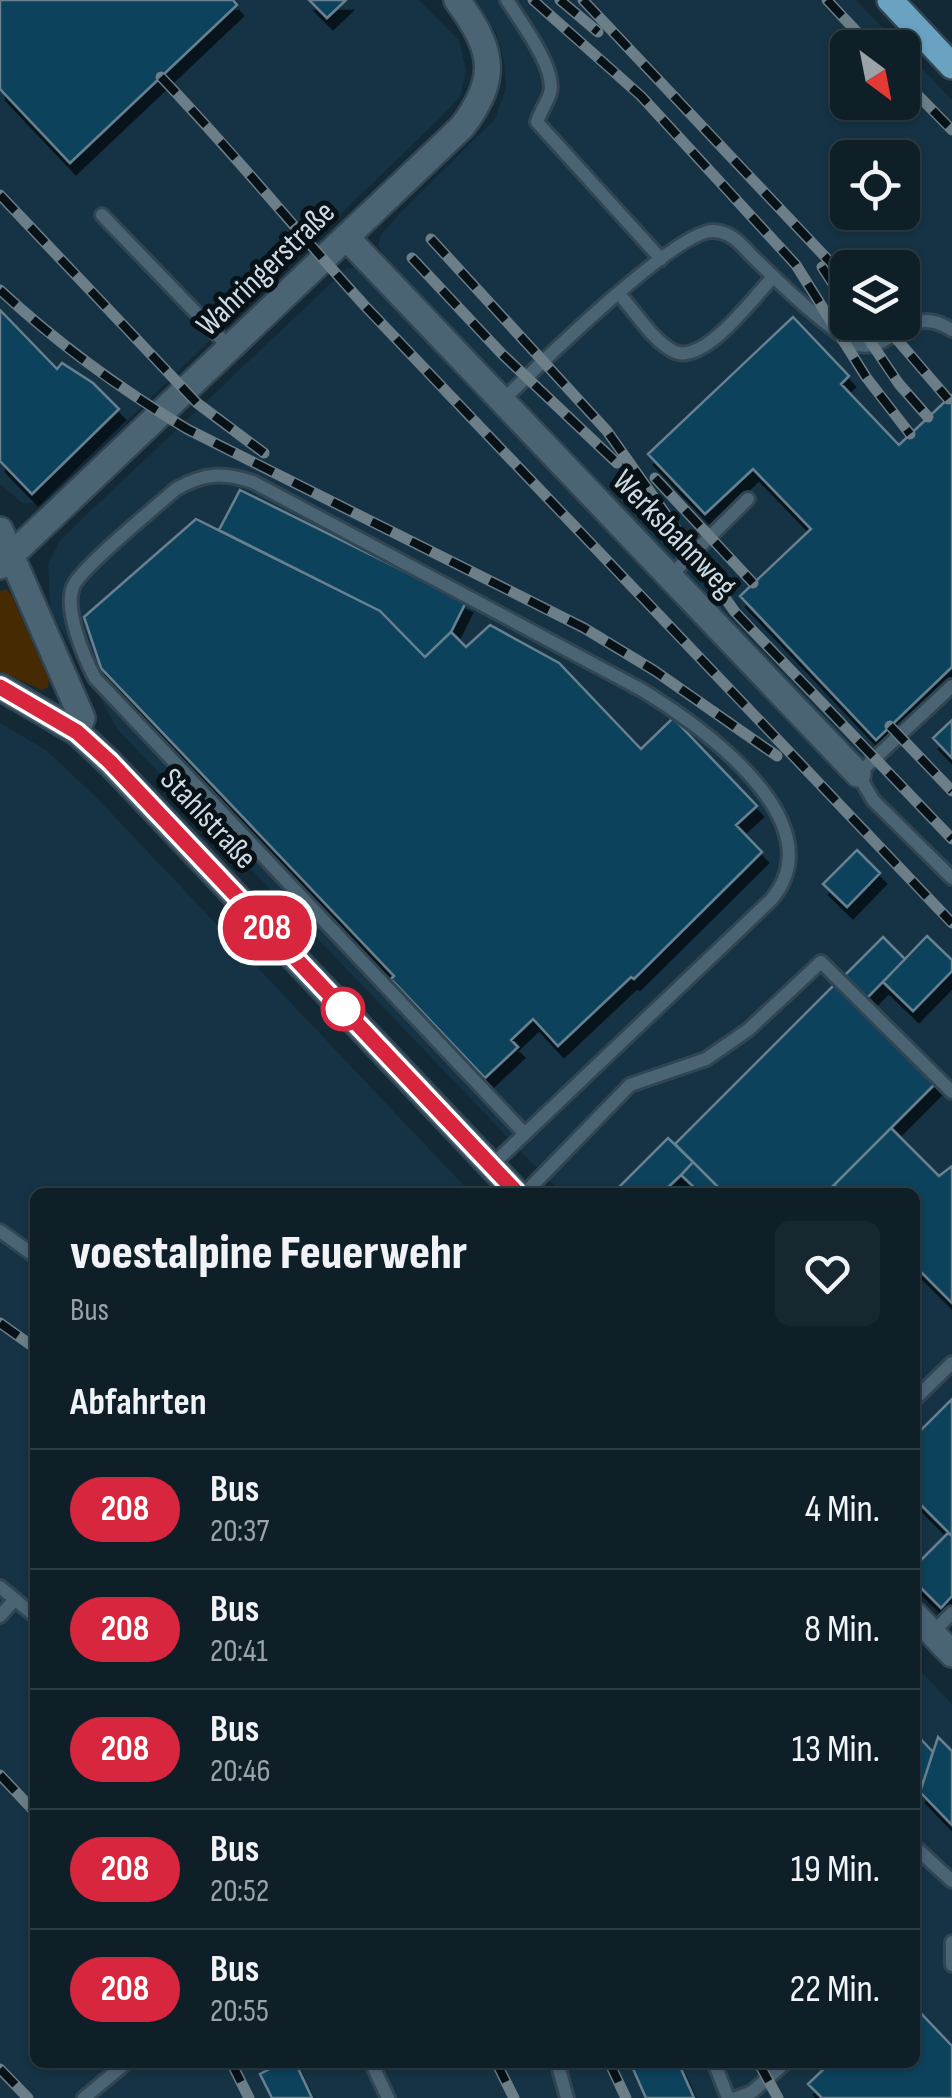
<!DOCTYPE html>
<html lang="de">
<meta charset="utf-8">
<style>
:root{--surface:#0e1f28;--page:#172730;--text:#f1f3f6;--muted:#9ba2a8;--line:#2e3d45}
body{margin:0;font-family:"Sofia Sans Condensed",sans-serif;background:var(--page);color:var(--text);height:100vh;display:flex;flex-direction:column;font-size:38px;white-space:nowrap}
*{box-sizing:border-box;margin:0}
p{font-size:32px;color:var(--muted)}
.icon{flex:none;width:55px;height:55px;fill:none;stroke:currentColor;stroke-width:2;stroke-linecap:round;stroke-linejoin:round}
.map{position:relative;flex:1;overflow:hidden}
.drawer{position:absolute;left:30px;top:1188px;width:890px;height:880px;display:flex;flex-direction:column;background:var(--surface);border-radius:15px;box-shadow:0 2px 8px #0004,0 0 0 2px var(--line)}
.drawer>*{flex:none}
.badge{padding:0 20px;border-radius:32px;font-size:35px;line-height:65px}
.needle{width:65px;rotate:148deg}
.fabs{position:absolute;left:830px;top:30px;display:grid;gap:20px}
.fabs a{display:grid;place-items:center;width:90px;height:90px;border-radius:15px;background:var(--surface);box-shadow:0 2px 8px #0004,0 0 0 2px var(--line);font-size:50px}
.map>.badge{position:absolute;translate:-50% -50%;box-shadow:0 0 0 5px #fff}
h2{padding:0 40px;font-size:38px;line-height:90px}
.round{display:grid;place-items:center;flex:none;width:105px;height:105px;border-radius:15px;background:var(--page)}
.headline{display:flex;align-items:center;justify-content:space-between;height:170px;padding:0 40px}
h1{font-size:48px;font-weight:800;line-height:75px}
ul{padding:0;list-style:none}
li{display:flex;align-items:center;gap:30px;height:120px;padding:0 40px;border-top:2px solid var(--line)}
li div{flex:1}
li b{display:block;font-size:38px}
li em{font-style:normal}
li .badge{min-width:110px;font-weight:700;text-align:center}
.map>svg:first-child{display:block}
.built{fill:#153344;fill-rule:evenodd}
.green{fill:#462a01}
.building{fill:#0a435d;stroke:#67808f;stroke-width:2.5;filter:url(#shadow)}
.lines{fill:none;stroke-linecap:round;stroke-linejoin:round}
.service-casing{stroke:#314552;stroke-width:18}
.minor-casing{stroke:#314552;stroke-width:30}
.tertiary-casing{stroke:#314552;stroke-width:30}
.primary-casing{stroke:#314552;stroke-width:30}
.service{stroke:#4a6474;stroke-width:12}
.minor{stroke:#4a6474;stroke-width:25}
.tertiary{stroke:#4a6474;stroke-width:25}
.primary{stroke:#6aa2c2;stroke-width:25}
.rail-casing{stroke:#6c7e88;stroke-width:11}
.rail{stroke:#071116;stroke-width:8;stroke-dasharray:22;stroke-linecap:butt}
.line-casing{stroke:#fff;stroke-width:22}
.line{stroke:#d7263d;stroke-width:15}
.stop-dot{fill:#fff;stroke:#d7263d;stroke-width:5}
.labels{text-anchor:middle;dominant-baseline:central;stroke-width:10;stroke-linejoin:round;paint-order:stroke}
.street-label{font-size:32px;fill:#cddbe3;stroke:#071116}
</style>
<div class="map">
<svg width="952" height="2098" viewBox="0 0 952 2098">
<defs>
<filter id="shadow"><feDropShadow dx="6" dy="11" stdDeviation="0" flood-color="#0009"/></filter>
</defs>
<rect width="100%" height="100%" fill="#132936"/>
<!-- built -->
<path class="built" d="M0,0H419L459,40L466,70L460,97L440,118L46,499L35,503H22L0,484Z
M476,0H856L902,48H848V102H902L903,48L952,100V1619L915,1580V1192H560L118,730L50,609L48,563L61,539L347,268H356L370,276L844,778L848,743L388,263L378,246L381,235L400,213L495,119L506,88L504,61L496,33ZM848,158H902V212H848ZM848,268H902V322H848Z
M0,723L46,750L98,799L470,1192H35V2062H915V1665L952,1704V2098H0Z"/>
<!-- green -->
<path class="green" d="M6,589L12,596L49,680L48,687L42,690L0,671V591Z"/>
<!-- building -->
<path class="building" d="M0,0H233L237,5L70,163L0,89Z
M309,0H346L327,18Z
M0,310L57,369L62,363L93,383L119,409L32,494L0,461Z
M793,317L849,376L841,384L899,445L952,395V667L876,740L740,596L811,529L753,469L705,514L648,454Z
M240,490L466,602L451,632L425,657L380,611L219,530Z
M196,519L380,611L425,657L451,632L466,647L490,625L559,663L641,749L673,718L757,806L736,825L762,852L634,979L631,977L558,1046L533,1019L511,1040L518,1047L485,1078L391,979L394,976L101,668L84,617Z
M952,720V758L933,738Z
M857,850L880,873L847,907L823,884Z
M927,936L952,960V971L913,1011L883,982Z
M883,937L905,959L867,998L844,976Z
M835,984L935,1084L827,1192H723L675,1144Z
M891,1128L939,1176L952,1166V1303L915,1266V1192H841L834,1185Z
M668,1138L693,1162L681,1175L663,1192H614Z
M693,1162L723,1192H699L681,1175Z
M952,1399V1536L915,1499V1436Z
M948,1533L952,1536V1596L941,1608L915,1582V1566Z
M915,1733L933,1752L923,1783L915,1774Z
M938,1737L952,1751V1825L920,1792Z
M915,2007L952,2046V2098H822L808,2084L831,2062H915Z
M283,2062H295L312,2098H272L260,2074Z
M630,2062H678L694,2098H646Z"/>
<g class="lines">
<defs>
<path id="service" d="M507,0C520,21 557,69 550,93C547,103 540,112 537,122L661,259
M102,215L230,348
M619,294C635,311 652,340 673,351C703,367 753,298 773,277
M502,401C534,370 678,228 714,231C731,232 740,243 751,255C779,282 804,307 836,331C841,335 848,342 854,344C894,356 905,300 952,330
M670,576L748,499
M952,686L858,774L873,800L952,878
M491,1166L771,900C838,822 699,725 642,690L253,482C223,472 204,473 176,489C157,506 79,569 73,587C64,610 84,657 95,678L525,1134
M526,1192L630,1085L706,1059L748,1030L821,962L952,1092
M0,1231L35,1256
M915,1399L952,1363
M0,1587L35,1616
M0,1616L15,1599
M932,1633L952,1613
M915,1847L952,1881
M952,1942V1965
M371,2062L388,2098
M557,2062L567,2098
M714,2062L728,2098
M84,2098L127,2062
M736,2098L752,2092L786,2062"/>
<path id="minor" d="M346,237L858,774
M0,530L82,718L77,732
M0,566L462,127C500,77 493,49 457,0"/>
<path id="tertiary" d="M0,687L77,732L110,763L516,1192
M915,1615L952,1654"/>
<path id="primary" d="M890,0L952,66"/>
</defs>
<!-- service casing -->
<use href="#service" class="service-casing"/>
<!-- minor casing -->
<use href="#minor" class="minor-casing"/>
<!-- tertiary casing -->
<use href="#tertiary" class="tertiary-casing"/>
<!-- primary casing -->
<use href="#primary" class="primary-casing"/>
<!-- service -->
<use href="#service" class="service"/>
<!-- minor -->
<use href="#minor" class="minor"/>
<!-- tertiary -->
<use href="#tertiary" class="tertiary"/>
<!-- primary -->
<use href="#primary" class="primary"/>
<defs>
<path id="rail" d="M533,0L641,96L796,265L866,377L910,434
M560,0L598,32
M583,0L848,281
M827,0L872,48
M161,77C232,151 296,230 365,306L952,923
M902,79L952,130
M0,195L197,403L264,453
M431,239L607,431L735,612L952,839
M412,258L502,354L617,463
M822,267L848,307
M0,290C58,344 119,388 187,429L584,628L655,671L777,756
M857,322L899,384L928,417
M882,322L948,399
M655,478L753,583
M890,726L952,791
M0,1323L35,1348
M0,1775L35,1812
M231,2062L249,2098
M496,2062L514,2098
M609,2062L626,2098
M758,2062L778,2098
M0,2069L28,2098"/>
</defs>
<!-- rail casing -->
<use href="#rail" class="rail-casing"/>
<!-- rail -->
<use href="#rail" class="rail"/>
</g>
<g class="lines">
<defs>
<path id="line" d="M0,687L77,732L110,762L516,1192"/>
</defs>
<!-- line casing -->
<use href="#line" class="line-casing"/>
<!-- line -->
<use href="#line" class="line"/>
</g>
<!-- markers -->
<circle class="stop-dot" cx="343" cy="1009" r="20"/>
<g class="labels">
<!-- street labels -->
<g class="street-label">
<text transform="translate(266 269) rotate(-44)">Wahringerstraße</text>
<text transform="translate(674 534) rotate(46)">Werksbahnweg</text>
<text transform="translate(208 819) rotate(47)">Stahlstraße</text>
</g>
</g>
</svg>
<div class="fabs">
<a><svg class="needle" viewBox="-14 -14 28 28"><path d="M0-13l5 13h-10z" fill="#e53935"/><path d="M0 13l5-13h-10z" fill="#9ba2a8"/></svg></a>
<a><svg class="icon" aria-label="locate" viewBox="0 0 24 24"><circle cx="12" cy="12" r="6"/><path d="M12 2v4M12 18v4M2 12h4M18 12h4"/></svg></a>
<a><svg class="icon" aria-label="layers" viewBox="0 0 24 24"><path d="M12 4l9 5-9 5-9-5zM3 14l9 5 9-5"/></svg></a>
</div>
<b class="badge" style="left:267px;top:928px;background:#d7263d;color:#fff">208</b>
<section class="drawer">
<div class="headline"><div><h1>voestalpine Feuerwehr</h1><p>Bus</p></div><a class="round"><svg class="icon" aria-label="heart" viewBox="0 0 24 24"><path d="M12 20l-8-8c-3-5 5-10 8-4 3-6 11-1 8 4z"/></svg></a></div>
<h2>Abfahrten</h2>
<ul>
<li><span class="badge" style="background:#d7263d;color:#fff">208</span><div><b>Bus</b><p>20:37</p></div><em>4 Min.</em></li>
<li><span class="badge" style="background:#d7263d;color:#fff">208</span><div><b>Bus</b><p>20:41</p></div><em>8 Min.</em></li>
<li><span class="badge" style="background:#d7263d;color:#fff">208</span><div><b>Bus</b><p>20:46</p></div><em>13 Min.</em></li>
<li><span class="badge" style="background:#d7263d;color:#fff">208</span><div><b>Bus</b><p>20:52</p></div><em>19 Min.</em></li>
<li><span class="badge" style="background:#d7263d;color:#fff">208</span><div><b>Bus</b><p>20:55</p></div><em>22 Min.</em></li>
</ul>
</section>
</div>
